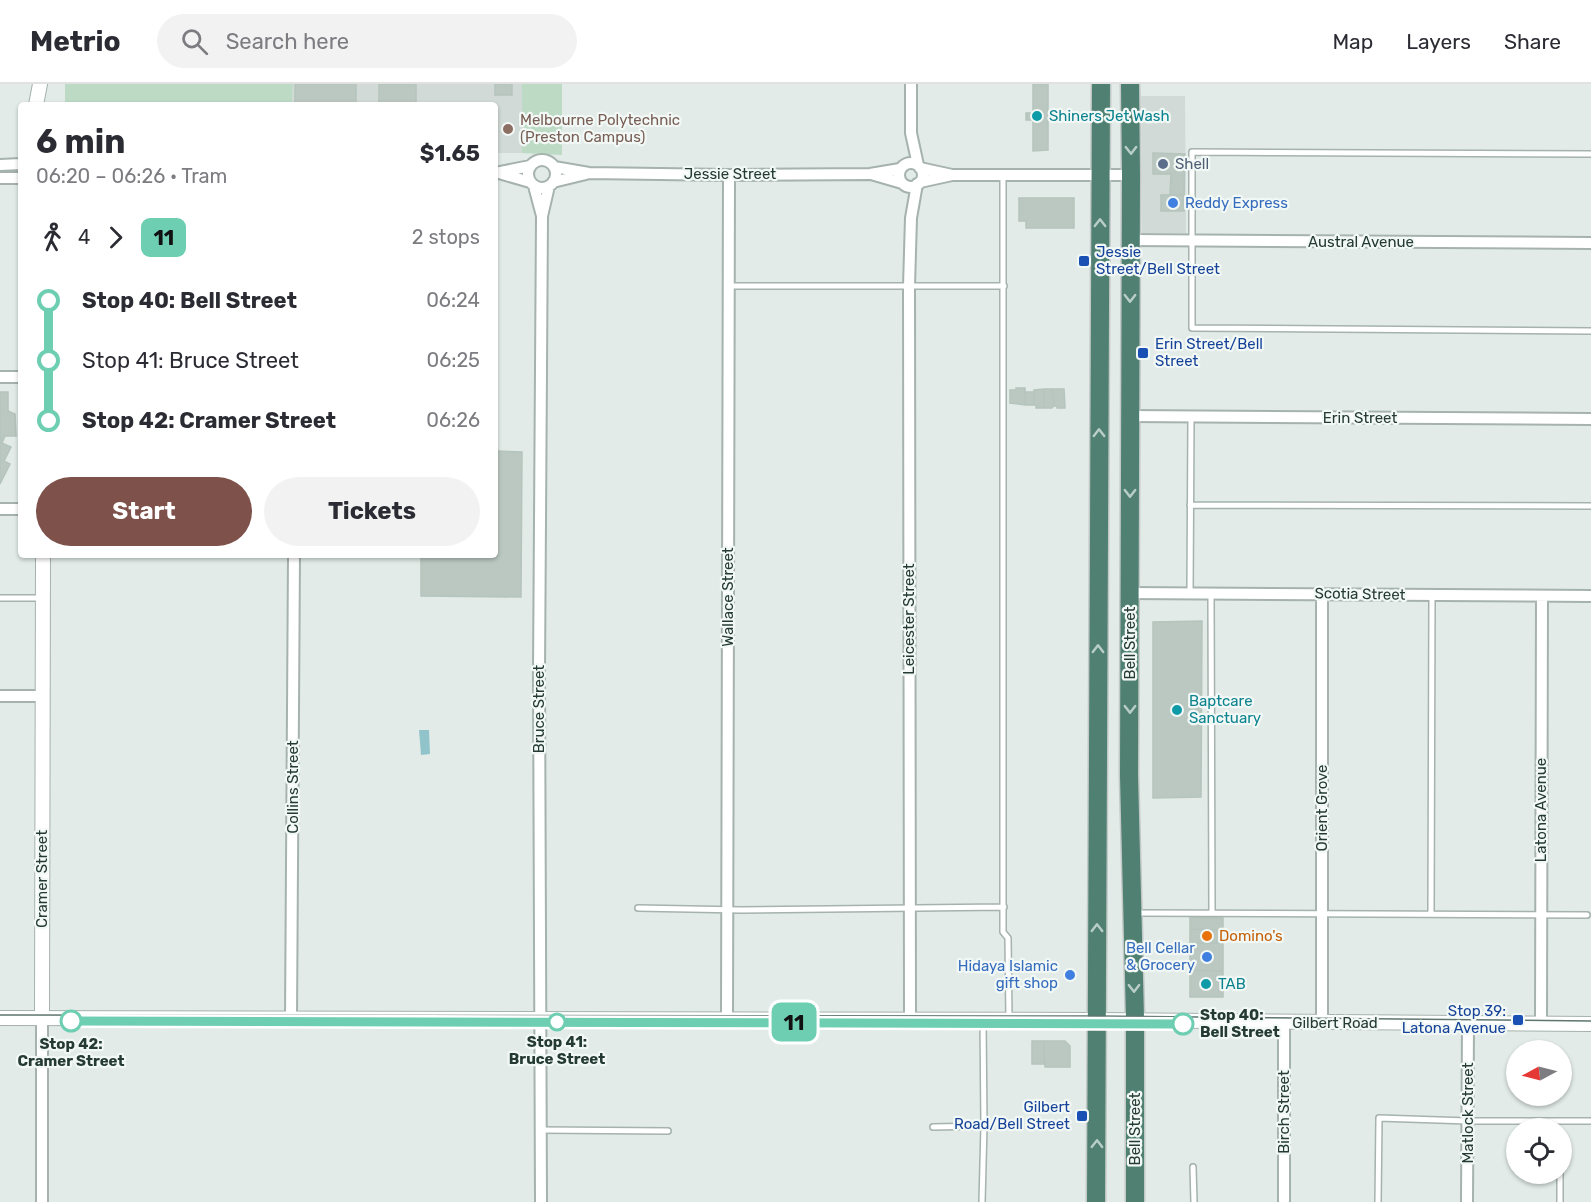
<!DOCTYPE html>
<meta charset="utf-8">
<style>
:root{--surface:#fff;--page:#f2f2f3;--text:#2b2b33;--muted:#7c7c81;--line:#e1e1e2;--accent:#7e524a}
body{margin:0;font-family:Rubik,sans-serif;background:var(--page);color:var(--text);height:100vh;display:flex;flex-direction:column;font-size:22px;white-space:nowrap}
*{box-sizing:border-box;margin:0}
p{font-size:20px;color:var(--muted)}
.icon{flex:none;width:33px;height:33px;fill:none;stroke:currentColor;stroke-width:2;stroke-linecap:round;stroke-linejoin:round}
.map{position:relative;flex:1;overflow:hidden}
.side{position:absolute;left:18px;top:18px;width:480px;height:456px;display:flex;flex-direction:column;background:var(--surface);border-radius:6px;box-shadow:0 2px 4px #0004}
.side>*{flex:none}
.badge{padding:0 12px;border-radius:9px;font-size:21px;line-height:39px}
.needle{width:39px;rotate:263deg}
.controls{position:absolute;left:1506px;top:956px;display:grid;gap:12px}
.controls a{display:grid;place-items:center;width:66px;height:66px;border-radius:50%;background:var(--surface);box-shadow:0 2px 4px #0004;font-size:30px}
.map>.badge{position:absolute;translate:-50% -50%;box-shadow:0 0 0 3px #fff}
.legs{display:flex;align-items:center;gap:9px;height:66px;padding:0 18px;font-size:20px}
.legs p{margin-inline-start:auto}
.headline{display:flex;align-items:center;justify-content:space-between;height:102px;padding:0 18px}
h1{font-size:33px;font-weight:700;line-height:45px}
.cta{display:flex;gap:12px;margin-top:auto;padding:12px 18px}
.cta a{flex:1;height:69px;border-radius:36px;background:var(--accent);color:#fff;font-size:24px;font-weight:700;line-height:69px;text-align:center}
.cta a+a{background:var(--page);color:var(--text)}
ul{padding:0 18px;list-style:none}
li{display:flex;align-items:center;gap:21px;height:60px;font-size:22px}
li i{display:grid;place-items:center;width:9px;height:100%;margin:0 8px;background:currentColor}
li i::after{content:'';width:15px;height:15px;margin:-8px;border:4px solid;border-radius:50%;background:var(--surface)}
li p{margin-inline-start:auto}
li:first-child i{background:linear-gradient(#0000 50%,currentColor 0)}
li:last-child i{background:linear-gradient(currentColor 50%,#0000 0)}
header{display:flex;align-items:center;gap:36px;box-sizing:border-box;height:84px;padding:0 30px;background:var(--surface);border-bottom:2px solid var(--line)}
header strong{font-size:28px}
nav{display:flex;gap:33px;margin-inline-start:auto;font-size:21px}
.search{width:420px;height:54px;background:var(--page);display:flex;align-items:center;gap:15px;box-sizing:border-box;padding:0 21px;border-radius:33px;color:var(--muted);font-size:22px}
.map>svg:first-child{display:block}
.built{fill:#d1dad6}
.green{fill:#bddac4}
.water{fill:#90c4ca}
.building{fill:#bbc8c2;stroke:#b5c4bd;stroke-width:1.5}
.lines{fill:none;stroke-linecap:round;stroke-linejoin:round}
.service-casing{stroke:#a5b2ad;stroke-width:8}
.minor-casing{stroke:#a5b2ad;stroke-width:14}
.tertiary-casing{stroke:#a5b2ad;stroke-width:16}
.trunk-casing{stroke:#c2c8c6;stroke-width:21}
.service{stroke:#fff;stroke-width:5}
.minor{stroke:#fff;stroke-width:10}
.tertiary{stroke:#fff;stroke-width:14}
.trunk{stroke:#4f8072;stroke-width:18}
.tram{stroke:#5e766e;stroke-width:1.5}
.oneway{stroke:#b9cec7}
.line-1-casing{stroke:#fff;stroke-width:14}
.line-1{stroke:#6eceb2;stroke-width:9}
.culture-dot{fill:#0f9aa8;stroke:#f2f8f5;stroke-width:2}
.education-dot{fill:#8d6e63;stroke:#f2f8f5;stroke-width:2}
.service-dot{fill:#5c6f8a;stroke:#f2f8f5;stroke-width:2}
.shop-dot{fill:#3f7fe0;stroke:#f2f8f5;stroke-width:2}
.transit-dot{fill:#1a4fb4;stroke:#f2f8f5;stroke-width:2}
.food-dot{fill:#e8710a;stroke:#f2f8f5;stroke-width:2}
.stop-1-dot{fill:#fff;stroke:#6eceb2;stroke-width:3}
.labels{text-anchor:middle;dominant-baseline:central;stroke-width:4.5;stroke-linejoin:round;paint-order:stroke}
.culture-label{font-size:15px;fill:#0d838f;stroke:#f2f8f5;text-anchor:start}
.education-label{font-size:15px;fill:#785e54;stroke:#f2f8f5;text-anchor:start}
.service-label{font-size:15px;fill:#4e5e75;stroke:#f2f8f5;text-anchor:start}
.street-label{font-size:15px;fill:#243a33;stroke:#f2f8f5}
.shop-label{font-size:15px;fill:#366cbe;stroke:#f2f8f5;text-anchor:end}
.transit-label{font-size:15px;fill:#164399;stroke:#f2f8f5;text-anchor:start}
.food-label{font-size:15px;fill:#c56008;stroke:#f2f8f5;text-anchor:start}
.stop-label{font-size:15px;font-weight:bold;fill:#243a33;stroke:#f2f8f5}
</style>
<header>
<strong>Metrio</strong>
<div class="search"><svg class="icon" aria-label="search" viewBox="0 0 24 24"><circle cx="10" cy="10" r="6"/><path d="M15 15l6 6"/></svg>Search here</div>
<nav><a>Map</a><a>Layers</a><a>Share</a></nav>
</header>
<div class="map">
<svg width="1591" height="1118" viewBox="0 0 1591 1118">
<rect width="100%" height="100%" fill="#e2ebe7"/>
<!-- built -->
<path class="built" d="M293,0H522V69H495V21H292Z
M1141,12H1185L1186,149H1142Z"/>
<!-- green -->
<path class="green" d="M65,0H293L292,21H65Z
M522,0H562V71L522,69Z"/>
<!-- water -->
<path class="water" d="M419,646H429L430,670L421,671Z"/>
<!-- building -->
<path class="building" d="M295,0H356V21H295Z
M379,0H416V21H379Z
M495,0H512V11H495Z
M1033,0H1048V66L1033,67V36H1026V29H1033Z
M1153,69L1185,70L1184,111H1170L1171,90H1153Z
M1161,111H1184V127H1161Z
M1019,114H1074V144H1026V137H1019Z
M1016,304H1025V321L1010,319V306H1016Z
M1044,305H1053L1054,322L1052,324H1044Z
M1044,305V324H1036V321H1034V306Z
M1053,305H1064L1065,324H1057V322H1054Z
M0,308H8V327L15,330L16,352H5L2,359L11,363L4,377L10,380L0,400Z
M1025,308H1034V321H1025Z
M495,367L522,368L521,513L421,512V471H495Z
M1202,537L1201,713L1153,714V538Z
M1190,833L1223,834V846L1190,845Z
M1190,845L1223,846V859H1190Z
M1190,859H1223V887L1190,886Z
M1190,886L1223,887V913H1190Z
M1032,957H1044V980H1032Z
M1044,957H1065L1070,962V983H1045Z"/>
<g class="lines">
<defs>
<path id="service" d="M1591,70L1192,68V244L1591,247
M1003,91V848L1008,854L1009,934
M729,202H1004
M1190,421L1591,422
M1190,509L1191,333
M1211,510L1212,829
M0,514H43
M638,824L741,826L1004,823
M1137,829L1587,831
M1431,830L1432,511
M933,1043L984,1042
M541,1046L668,1047
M1193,1083L1194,1118
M1560,1089V1118
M982,1118L984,1042L983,937
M1378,1118L1379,1034L1468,1037H1591"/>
<path id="minor" d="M911,0V49L918,81
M528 90a14 14 0 1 1 28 0a14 14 0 1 1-28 0Z
M899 91a12 12 0 1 1 24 0a12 12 0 1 1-24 0Z
M0,81L21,80
M554,83L589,89L729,91L870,90L900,85
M920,84L952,91H1131
M495,89L530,82
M499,89L530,98
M871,90L902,99
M0,94H21
M553,98L586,90
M920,98L952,91
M534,102L542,132
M1130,156L1591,159
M0,293H21
M1129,332L1591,335
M0,425H21
M1130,509L1591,512
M0,612H43
M42,934V1118
M291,935L294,471
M727,935L729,91
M910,935L909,202L911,134L917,100
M1284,938V1118
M1322,939V510
M1541,939L1542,512
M541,1118L539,589L542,132L549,102
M1467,1118L1468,940"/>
<path id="tertiary" d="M36,21L40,0
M0,934L1097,936L1591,940
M42,934L43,471"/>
<path id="trunk" d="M1130,0L1131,91L1129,691L1135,934V1118
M1096,1118L1101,0"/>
</defs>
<!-- service casing -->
<use href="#service" class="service-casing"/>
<!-- minor casing -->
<use href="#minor" class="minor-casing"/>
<!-- tertiary casing -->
<use href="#tertiary" class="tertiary-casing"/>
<!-- trunk casing -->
<use href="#trunk" class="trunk-casing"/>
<!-- service -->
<use href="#service" class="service"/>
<!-- minor -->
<use href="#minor" class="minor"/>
<!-- tertiary -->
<use href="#tertiary" class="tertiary"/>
<!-- trunk -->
<use href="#trunk" class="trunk"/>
<!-- tram -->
<path class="tram" d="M0,931L1097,932L1591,937"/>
</g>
<!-- one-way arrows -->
<defs><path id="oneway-chevron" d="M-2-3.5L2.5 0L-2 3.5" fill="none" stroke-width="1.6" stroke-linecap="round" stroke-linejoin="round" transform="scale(1.5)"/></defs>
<g class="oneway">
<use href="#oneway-chevron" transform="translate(1131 66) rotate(89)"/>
<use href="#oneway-chevron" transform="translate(1100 139) rotate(-90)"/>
<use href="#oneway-chevron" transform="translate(1130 214) rotate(90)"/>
<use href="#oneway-chevron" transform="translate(1099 349) rotate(-90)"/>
<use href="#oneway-chevron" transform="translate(1130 409) rotate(90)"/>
<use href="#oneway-chevron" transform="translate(1098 565) rotate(-90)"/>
<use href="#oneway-chevron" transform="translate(1130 625) rotate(90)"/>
<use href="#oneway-chevron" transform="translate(1097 844) rotate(-90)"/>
<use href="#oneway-chevron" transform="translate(1134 904) rotate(89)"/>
<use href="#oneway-chevron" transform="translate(1097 1060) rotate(-89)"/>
</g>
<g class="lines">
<defs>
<path id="line-1" d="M71,937L1183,940"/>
</defs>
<!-- line-1 casing -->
<use href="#line-1" class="line-1-casing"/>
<!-- line-1 -->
<use href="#line-1" class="line-1"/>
</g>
<!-- markers -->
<g class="culture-dot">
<circle cx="1037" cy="32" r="6"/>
<circle cx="1177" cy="626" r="6"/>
<circle cx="1206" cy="900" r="6"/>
</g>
<circle class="education-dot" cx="508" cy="45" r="6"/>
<circle class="service-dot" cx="1163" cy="80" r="6"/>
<g class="shop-dot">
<circle cx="1173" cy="119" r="6"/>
<circle cx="1207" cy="873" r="6"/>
<circle cx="1070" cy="891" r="6"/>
</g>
<g class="transit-dot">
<rect x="1078" y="171" width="12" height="12" rx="3"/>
<rect x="1137" y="263" width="12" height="12" rx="3"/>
<rect x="1512" y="930" width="12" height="12" rx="3"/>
<rect x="1076" y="1026" width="12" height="12" rx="3"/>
</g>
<circle class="food-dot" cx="1207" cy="852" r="6"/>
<g class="stop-1-dot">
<circle cx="71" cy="937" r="10"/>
<circle cx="557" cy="938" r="8"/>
<circle cx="1183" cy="940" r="10"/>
</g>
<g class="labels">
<!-- culture labels -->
<g class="culture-label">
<text x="1049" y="32">Shiners Jet Wash</text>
<text x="1189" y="617">Baptcare<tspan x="1189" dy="17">Sanctuary</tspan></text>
<text x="1218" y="900">TAB</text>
</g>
<!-- education labels -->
<g class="education-label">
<text x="520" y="36">Melbourne Polytechnic<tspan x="520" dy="17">(Preston Campus)</tspan></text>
</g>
<!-- service labels -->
<g class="service-label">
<text x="1175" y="80">Shell</text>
</g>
<!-- street labels -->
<g class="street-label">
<text x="730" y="90">Jessie Street</text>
<text x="1361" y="158">Austral Avenue</text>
<text x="1360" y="334">Erin Street</text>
<text transform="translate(1360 510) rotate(1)">Scotia Street</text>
<text transform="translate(728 513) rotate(-90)">Wallace Street</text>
<text transform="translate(909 535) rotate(-90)">Leicester Street</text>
<text transform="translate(1130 559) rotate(-90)">Bell Street</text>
<text transform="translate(539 625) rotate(-90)">Bruce Street</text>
<text transform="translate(293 703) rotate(-90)">Collins Street</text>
<text transform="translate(1322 724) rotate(-90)">Orient Grove</text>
<text transform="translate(1541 726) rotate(-90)">Latona Avenue</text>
<text transform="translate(42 795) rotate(-90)">Cramer Street</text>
<text x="1335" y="939">Gilbert Road</text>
<text transform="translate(1284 1028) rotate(-90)">Birch Street</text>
<text transform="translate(1468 1029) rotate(-90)">Matlock Street</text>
<text transform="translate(1135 1045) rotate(-90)">Bell Street</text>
</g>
<!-- shop labels -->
<g class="shop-label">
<text x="1185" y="119" text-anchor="start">Reddy Express</text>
<text x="1195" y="864">Bell Cellar<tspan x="1195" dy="17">&amp; Grocery</tspan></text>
<text x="1058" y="882">Hidaya Islamic<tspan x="1058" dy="17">gift shop</tspan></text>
</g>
<!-- transit labels -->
<g class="transit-label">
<text x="1096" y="168">Jessie<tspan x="1096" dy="17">Street/Bell Street</tspan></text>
<text x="1155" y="260">Erin Street/Bell<tspan x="1155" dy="17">Street</tspan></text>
<text x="1506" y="927" text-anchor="end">Stop 39:<tspan x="1506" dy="17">Latona Avenue</tspan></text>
<text x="1070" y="1023" text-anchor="end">Gilbert<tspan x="1070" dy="17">Road/Bell Street</tspan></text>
</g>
<!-- food labels -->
<g class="food-label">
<text x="1219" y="852">Domino's</text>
</g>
<!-- stop labels -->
<g class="stop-label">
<text x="1200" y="931" text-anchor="start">Stop 40:<tspan x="1200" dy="17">Bell Street</tspan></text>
<text x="557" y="958">Stop 41:<tspan x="557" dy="17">Bruce Street</tspan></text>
<text x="71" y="960">Stop 42:<tspan x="71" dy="17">Cramer Street</tspan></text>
</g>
</g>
</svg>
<div class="controls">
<a><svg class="needle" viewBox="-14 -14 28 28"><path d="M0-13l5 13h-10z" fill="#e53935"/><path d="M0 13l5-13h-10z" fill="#7c7c81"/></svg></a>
<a><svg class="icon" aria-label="locate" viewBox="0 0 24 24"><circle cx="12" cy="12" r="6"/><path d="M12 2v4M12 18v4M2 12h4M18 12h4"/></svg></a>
</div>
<b class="badge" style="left:794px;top:938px;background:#6eceb2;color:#111">11</b>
<section class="side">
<div class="headline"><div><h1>6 min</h1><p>06:20 – 06:26 · Tram</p></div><b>$1.65</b></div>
<div class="legs"><svg class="icon" aria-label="walk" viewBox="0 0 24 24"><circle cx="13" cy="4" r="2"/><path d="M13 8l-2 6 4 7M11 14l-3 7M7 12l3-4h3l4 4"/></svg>4<svg class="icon" aria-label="forward" viewBox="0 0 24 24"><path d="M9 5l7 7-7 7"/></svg><b class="badge" style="background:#6eceb2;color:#111">11</b><p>2 stops</p></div>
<ul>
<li><i style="color:#6eceb2"></i><b>Stop 40: Bell Street</b><p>06:24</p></li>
<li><i style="color:#6eceb2"></i><span>Stop 41: Bruce Street</span><p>06:25</p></li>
<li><i style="color:#6eceb2"></i><b>Stop 42: Cramer Street</b><p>06:26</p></li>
</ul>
<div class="cta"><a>Start</a><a>Tickets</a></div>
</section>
</div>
